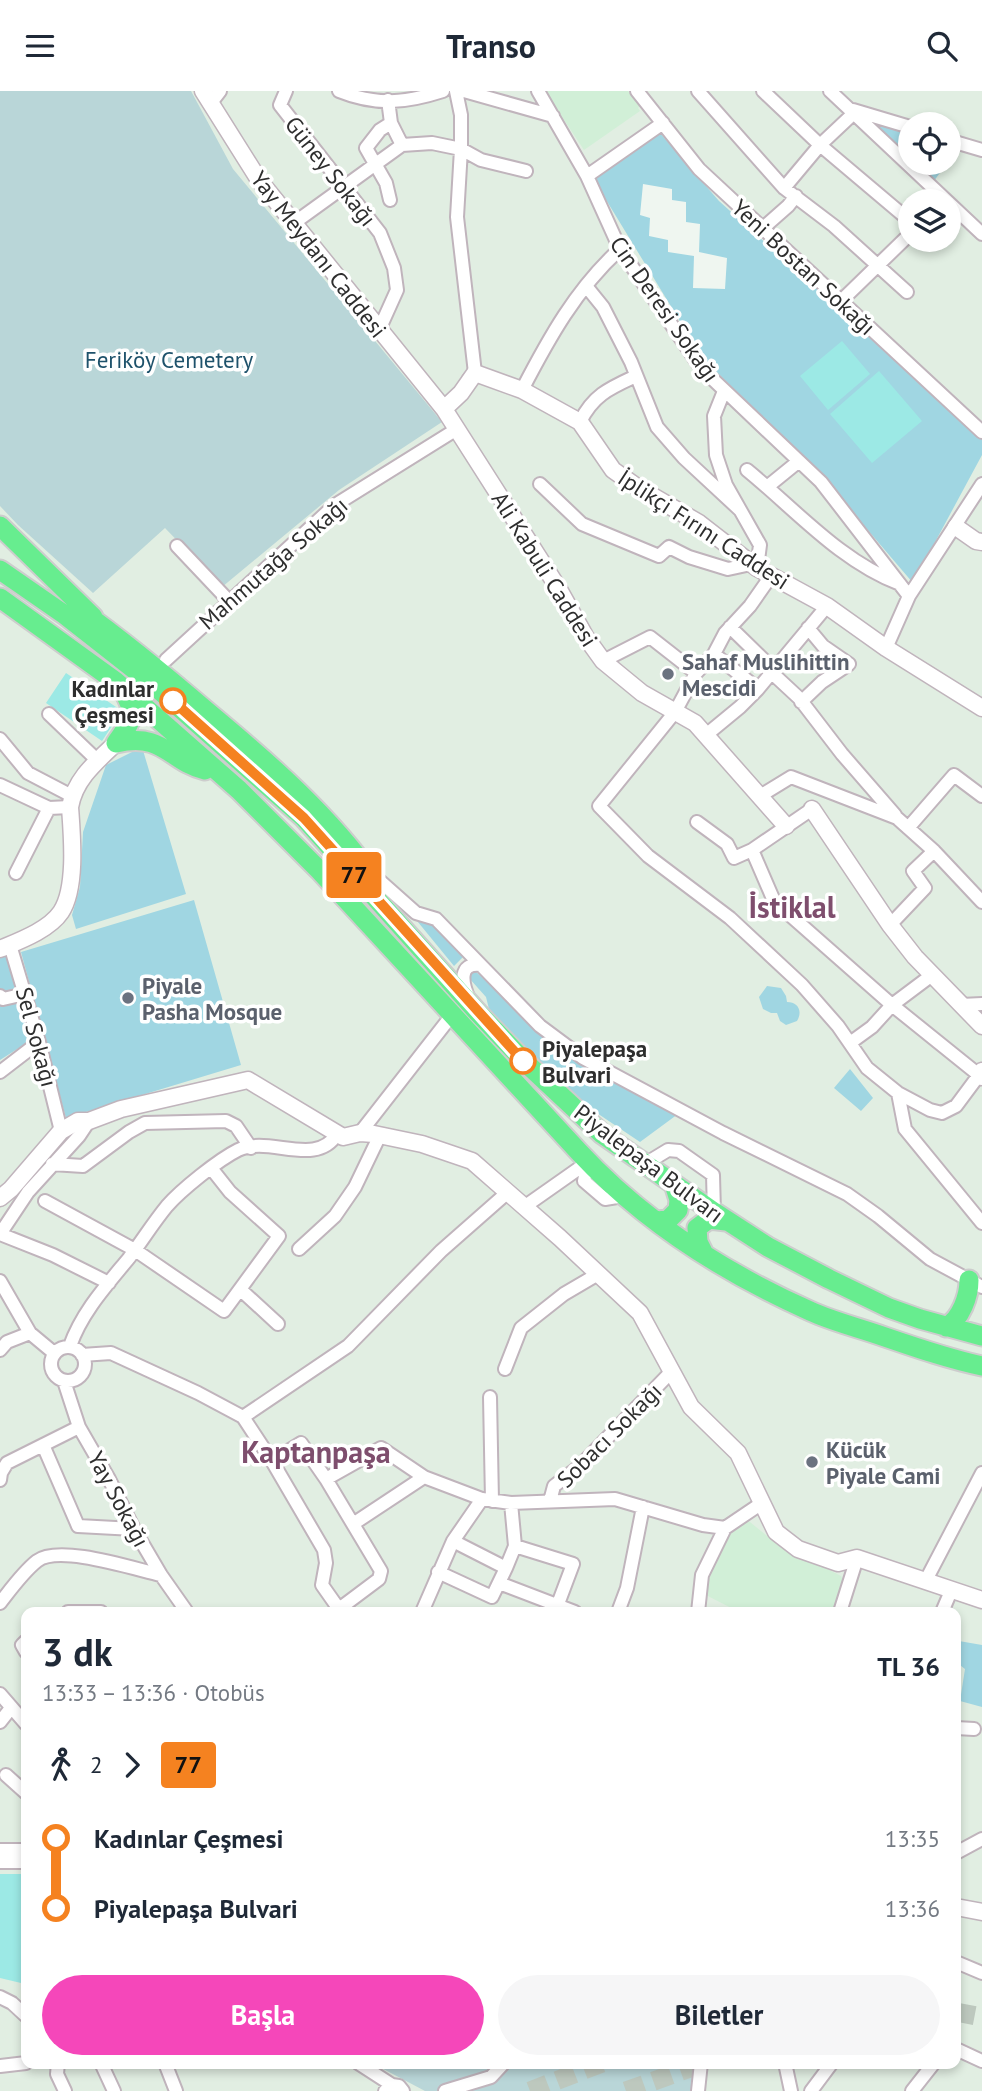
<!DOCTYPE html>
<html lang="tr">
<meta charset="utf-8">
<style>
:root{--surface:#fff;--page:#f6f6f7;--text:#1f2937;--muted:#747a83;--accent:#f547ba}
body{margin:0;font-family:"PT Sans",sans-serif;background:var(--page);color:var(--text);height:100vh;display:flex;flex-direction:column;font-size:26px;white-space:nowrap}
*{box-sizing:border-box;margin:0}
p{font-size:23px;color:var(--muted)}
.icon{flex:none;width:38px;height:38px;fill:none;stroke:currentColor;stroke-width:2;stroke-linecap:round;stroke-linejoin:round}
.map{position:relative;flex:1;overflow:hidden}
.details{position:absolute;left:21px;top:1516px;width:940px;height:462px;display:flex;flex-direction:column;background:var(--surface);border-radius:14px;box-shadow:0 4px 10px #0003}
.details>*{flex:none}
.badge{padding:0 14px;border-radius:5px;font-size:24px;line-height:46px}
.buttons{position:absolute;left:898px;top:21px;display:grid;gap:14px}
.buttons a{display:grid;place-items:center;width:63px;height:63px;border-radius:50%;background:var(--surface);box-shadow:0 4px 10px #0003;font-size:35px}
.map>.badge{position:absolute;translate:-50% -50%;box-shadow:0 0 0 4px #fff}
.legs{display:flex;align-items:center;gap:10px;height:77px;padding:0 21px;font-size:23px}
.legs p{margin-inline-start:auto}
.summary{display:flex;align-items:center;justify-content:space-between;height:119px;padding:0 21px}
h1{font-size:38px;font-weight:600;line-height:52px}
.button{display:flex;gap:14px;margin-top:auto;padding:14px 21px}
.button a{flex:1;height:80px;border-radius:42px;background:var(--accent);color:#fff;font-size:28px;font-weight:600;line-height:80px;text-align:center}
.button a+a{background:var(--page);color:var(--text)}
ul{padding:0 21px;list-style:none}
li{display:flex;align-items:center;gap:24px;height:70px;font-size:26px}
li i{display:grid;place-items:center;width:10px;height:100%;margin:0 9px;background:currentColor}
li i::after{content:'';width:18px;height:18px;margin:-9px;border:5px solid;border-radius:50%;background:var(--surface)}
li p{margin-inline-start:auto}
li:first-child i{background:linear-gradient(#0000 50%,currentColor 0)}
li:last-child i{background:linear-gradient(currentColor 50%,#0000 0)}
header{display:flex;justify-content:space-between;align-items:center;height:91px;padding:0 21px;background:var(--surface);font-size:32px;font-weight:600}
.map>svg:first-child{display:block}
.education{fill:#d1efd7}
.green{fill:#a0d6e2}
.cemetery{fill:#b9d6d8}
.pitch{fill:#9ce9e5}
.plaza{fill:#eff6f0}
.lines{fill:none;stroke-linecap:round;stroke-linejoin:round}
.primary-tunnel{stroke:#bdc8be;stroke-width:19;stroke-dasharray:19 10;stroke-linecap:butt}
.minor-casing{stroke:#c0b4bc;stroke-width:16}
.tertiary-casing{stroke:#c0b4bc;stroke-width:19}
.primary-casing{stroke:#cdcdcd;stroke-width:23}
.minor{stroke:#fff;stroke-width:12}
.tertiary{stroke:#fff;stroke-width:16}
.primary{stroke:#67ed8f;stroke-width:19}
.line-1-casing{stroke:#fff;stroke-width:16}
.line-1{stroke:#f58220;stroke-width:10}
.worship-dot{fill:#6b7280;stroke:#fff;stroke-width:2.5}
.stop-1-dot{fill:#fff;stroke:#f58220;stroke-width:3.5}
.labels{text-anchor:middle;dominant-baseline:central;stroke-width:7;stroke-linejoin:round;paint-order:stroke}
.street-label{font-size:23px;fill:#2e2e2e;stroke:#fff}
.park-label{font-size:23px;fill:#1e526b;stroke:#fff}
.worship-label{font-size:23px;font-weight:bold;fill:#5b616d;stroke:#fff;text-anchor:start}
.stop-label{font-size:23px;font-weight:bold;fill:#2e2e2e;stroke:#fff;text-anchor:end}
.district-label{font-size:30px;font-weight:bold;fill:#7e4e6d;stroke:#fff}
</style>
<header><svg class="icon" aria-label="menu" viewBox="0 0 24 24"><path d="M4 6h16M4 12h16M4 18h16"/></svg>Transo<svg class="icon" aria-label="search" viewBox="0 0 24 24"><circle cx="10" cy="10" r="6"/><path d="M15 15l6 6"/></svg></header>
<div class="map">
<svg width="982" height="2000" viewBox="0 0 982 2000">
<rect width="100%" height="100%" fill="#e1eee2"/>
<!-- education -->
<path class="education" d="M545,0H628L640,15L638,17L640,20L584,59Z
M745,1427L772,1449L841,1485L844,1492L833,1521H739L702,1502L730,1436Z"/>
<!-- green -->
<path class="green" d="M871,28L910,41V68L869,31Z
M660,42L719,110L982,347V364L913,492L808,369L703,268L594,89Z
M914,72H947L934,90Z
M142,656L186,803L76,838L72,824L80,796L83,741L106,674Z
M194,809L241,974L66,1027L21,861Z
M413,825L429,830L465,864L454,875Z
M7,863L33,948L0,969V865Z
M473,878L542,942L678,1023L640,1051L582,1012L520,954L490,922L486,906L469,887Z
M767,895L781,897L786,905L787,911C798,911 803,920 797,930L786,934L780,930L777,922H771L763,918L759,906Z
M850,978L873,1007L861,1020L834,997Z
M959,1550L982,1554V1616L960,1610L965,1578L956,1571V1555Z"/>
<!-- cemetery -->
<path class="cemetery" d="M0,0H191L233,78L442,331L339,399L222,496L165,437L93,502L18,434L0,415Z
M372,1972H696L692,2000H425Z"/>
<!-- pitch -->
<path class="pitch" d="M842,250L870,283L828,319L800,285Z
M879,280L922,330L872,372L830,323Z
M66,582L122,620L102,650L46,612Z
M0,1783H26V1897L21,1892L0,1887Z"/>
<!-- plaza -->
<path class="plaza" d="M643,93L672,98V109L686,111V131L700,133L699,161L727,167L725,198L693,197L694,165L668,161V149L649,145L650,127L640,124Z"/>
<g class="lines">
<!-- primary-tunnel -->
<path class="primary-tunnel" d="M956,1921L982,1926
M530,2000L602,1972
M626,2000L704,1972"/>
<defs>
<path id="minor" d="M286,0L280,14L380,142L394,177L397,199L379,239
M339,0C376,15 406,12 443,0
M456,0L461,24V58L457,126L475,282L469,288
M464,0L553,25
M538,0L587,85L620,158L701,277L821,391L909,505
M637,0L699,78L982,341
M698,0L784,97L834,135L907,201
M763,0L820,54L910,130
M830,0L982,143
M388,9L391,32L402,54
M210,13L220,0
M853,19L910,36
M948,49L982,59
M587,85L663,32
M784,97L820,54L854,22
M390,109L386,92L366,57L380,39L391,32
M294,132L402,54L432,52L461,58L481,69L526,80
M763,137L788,115L796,105
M586,195L603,216L631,271L657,336L684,367L740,419
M841,210L910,143
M522,299C549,247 576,198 620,158
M724,300L714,325L716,364L726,394L760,454L757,477
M580,331C593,304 610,297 636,285
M747,379C796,419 840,470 900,493
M540,393L582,433L659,465L669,456L689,466L728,478L751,473
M767,396L799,370
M177,455L229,510
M730,536L773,578
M886,557L909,505L982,393
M714,563L758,598
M166,569L335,414L457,338
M603,570L650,546L696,582
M771,581L799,607L842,663L895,724
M801,611L822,591L849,573L823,555L808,537
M49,623L97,669
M706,644L740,616L758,598L827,515
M0,648L28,682L72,705
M0,694L49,717L70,716
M760,705L791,686L897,727L934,760L982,811
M697,731L727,753L734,767L752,759L812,718
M908,737L954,684L982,705
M752,759L774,810L892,914L979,984L956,1015L942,1022L930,1019L898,1002L867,977L838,935L802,894L730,827L648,765L599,715L675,621L696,582L714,563L725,542L750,515L771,485
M16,782L49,717
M371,782L416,822L436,828L540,935L583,967L723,1042L847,1103L878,1125L930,1168L982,1196
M890,834L925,797L913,780L934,760
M10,854L39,951L61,1040
M0,905L3,908L25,903
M469,908C462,892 458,872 480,874
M961,914L982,913
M850,952L872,936L892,914L932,884
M0,981L39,951
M898,1002L905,1038L982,1132
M360,1042L452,924
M588,1071L584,1090L605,1108L623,1105
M52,1073L83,1075L129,1041L145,1032L226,1030L236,1035L251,1057
M645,1073L668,1059L679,1060L713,1084L714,1121
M45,1110L135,1159L224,1220L279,1145L230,1101L211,1077
M524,1116L588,1071
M0,1143L28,1101L79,1045L89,1030
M0,1143L53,1164L109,1192
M299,1158L335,1125L355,1096L380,1044
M0,1190L30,1242L54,1262
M241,1199L278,1233
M70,1255C82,1221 106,1195 129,1167C142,1150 153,1132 167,1115C181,1099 218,1069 238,1059C269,1044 316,1077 337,1043
M51 1273a17 17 0 1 1 34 0a17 17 0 1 1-34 0Z
M0,1259L7,1251L30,1242
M82,1264L111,1262L198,1302L243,1326L272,1370L324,1459L326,1472L322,1494L341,1521
M505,1278L521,1237L564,1203L598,1183
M64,1290L79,1336L109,1388L134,1438L161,1484L187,1521
M490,1306L492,1410
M243,1326L348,1255L441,1160L508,1101
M43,1354L78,1435L134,1438
M272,1370L301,1352L326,1388L381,1480L379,1488L339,1518
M326,1388L381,1357L424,1386L482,1408L511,1412L615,1408L703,1434L725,1437L762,1412
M0,1389L1,1382L7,1372L79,1336
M550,1410L554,1395L580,1375L672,1280
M353,1433L424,1386
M515,1455L573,1473L558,1513
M506,1477L515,1455L511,1412
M438,1481L492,1506L506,1477L453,1450
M925,1491L982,1382
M499,1492L575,1521
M0,1512C11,1498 23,1481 37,1470C59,1453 134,1478 161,1484
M68,1521H101
M422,1521L453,1450L482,1408
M618,1521L627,1497L643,1416
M698,1521L702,1484L725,1437
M840,1521L857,1467
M942,1521L951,1500
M26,1550L22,1554L26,1561
M0,1603L26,1633
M0,1631L11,1617
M956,1637L974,1638
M6,1684L26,1702
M0,1759H26
M956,1762L982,1748
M0,1771H26
M956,1871L982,1882
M0,1906L12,1912L26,1925
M956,1958L982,1970
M58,1972L57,1983L65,2000
M101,1972L114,2000
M165,1972L176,2000
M358,1972L392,1994
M785,1972L791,2000
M0,1975L26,1972
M385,2000L392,1994L399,1995L403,2000
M445,2000L491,1986L504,1972
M698,2000L701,1972
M811,2000L832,1972
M912,2000L934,1972"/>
<path id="tertiary" d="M203,0L259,89L444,318L557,495L585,545L603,570L642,602L695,632L786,735
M444,318L461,302L475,282L522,299L580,331L613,379L637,396L699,432L757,477L827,515L886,557L982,617
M956,436L976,450L982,451
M812,718L890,834L915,866L982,935
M0,858C19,850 49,839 61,821C77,797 72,744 70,716C75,688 96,671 116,652
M982,980L979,984L982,986
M0,1107L11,1098L61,1040L78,1030H89L121,1018L248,989L343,1046L360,1042L374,1043L422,1053L472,1070L560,1147L640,1222L691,1316L738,1362L776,1441L798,1458L838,1472L857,1467L982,1509
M956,1816L982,1821"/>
<path id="primary" d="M0,435L93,526
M0,479L65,524L149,590L304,727L478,922L526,972L602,1043L714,1121L768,1156L829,1188L889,1217L920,1228L982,1245
M0,507L115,590L239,699L319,779L579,1061C642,1129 725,1182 810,1220C834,1231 860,1237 885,1246C917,1257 949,1268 982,1275
M80,519C125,551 167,586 209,622C269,672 329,724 374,788
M116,652C165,641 168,670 205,679
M116,652C131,630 138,626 124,601
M657,1130L668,1129L678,1119L679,1109L674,1093
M703,1161L698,1151L697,1137L709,1128L726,1130
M946,1236C961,1228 969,1205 969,1189"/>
</defs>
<!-- minor casing -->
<use href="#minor" class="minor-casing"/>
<!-- tertiary casing -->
<use href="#tertiary" class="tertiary-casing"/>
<!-- primary casing -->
<use href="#primary" class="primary-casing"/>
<!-- minor -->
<use href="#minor" class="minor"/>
<!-- tertiary -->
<use href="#tertiary" class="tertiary"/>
<!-- primary -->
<use href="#primary" class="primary"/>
</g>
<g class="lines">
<defs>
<path id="line-1" d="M173,610L304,727L523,970"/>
</defs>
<!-- line-1 casing -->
<use href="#line-1" class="line-1-casing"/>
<!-- line-1 -->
<use href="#line-1" class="line-1"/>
</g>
<!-- markers -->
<g class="worship-dot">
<circle cx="668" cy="583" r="7"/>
<circle cx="128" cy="907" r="7"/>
<circle cx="812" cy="1371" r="7"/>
</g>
<g class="stop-1-dot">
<circle cx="173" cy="610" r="12"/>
<circle cx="523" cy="970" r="12"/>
</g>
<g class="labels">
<!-- street labels -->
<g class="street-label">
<text transform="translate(331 80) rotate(52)">Güney Sokağı</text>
<text transform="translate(319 163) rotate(52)">Yay Meydanı Caddesi</text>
<text transform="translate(804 176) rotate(43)">Yeni Bostan Sokağı</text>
<text transform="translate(665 218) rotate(55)">Cin Deresi Sokağı</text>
<text transform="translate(704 438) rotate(33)">İplikçi Fırını Caddesi</text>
<text transform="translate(273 472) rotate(-41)">Mahmutağa Sokağı</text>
<text transform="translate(545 478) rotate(58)">Ali Kabuli Caddesi</text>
<text transform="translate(37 946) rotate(75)">Sel Sokağı</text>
<text transform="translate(649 1072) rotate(37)">Piyalepaşa Bulvarı</text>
<text transform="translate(609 1344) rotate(-45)">Sobacı Sokağı</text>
<text transform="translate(119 1408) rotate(62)">Yay Sokağı</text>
</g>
<!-- park labels -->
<g class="park-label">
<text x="169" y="268">Feriköy Cemetery</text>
</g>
<!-- worship labels -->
<g class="worship-label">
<text x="682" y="570">Sahaf Muslihittin<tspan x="682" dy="26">Mescidi</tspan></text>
<text x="142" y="894">Piyale<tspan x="142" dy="26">Pasha Mosque</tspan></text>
<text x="826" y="1358">Kücük<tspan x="826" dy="26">Piyale Cami</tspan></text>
</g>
<!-- stop labels -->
<g class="stop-label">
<text x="154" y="597">Kadınlar<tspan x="154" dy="26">Çeşmesi</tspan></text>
<text x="542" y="957" text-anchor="start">Piyalepaşa<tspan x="542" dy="26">Bulvari</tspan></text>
</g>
<!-- district labels -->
<g class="district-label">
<text x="792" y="815">İstiklal</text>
<text x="316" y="1360">Kaptanpaşa</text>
</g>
</g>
</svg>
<div class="buttons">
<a><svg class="icon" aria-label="locate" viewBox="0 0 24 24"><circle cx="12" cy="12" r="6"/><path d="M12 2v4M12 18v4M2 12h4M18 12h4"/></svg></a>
<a><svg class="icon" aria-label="layers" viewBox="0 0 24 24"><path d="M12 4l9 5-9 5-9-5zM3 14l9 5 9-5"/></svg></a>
</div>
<b class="badge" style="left:354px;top:784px;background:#f58220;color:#111">77</b>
<section class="details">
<div class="summary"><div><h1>3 dk</h1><p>13:33 – 13:36 · Otobüs</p></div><b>TL 36</b></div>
<div class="legs"><svg class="icon" aria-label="walk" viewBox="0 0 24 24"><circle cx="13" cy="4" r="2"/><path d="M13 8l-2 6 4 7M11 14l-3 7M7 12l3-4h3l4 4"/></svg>2<svg class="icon" aria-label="forward" viewBox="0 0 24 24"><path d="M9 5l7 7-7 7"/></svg><b class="badge" style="background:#f58220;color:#111">77</b></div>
<ul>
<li><i style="color:#f58220"></i><b>Kadınlar Çeşmesi</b><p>13:35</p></li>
<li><i style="color:#f58220"></i><b>Piyalepaşa Bulvari</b><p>13:36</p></li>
</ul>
<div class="button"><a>Başla</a><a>Biletler</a></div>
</section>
</div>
